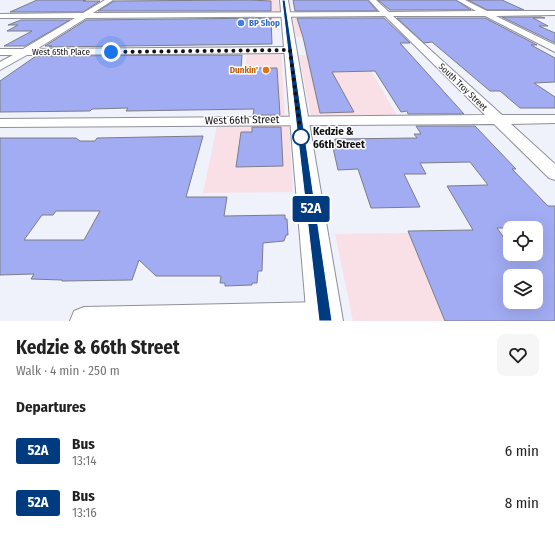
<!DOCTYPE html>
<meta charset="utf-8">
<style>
:root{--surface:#fff;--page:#f6f6f6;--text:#222;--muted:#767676}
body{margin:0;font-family:"Fira Sans Condensed",sans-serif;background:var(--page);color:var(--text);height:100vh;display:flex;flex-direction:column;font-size:15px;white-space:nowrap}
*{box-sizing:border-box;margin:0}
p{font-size:13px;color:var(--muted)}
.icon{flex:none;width:22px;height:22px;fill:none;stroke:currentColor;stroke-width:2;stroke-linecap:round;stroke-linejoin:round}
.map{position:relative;height:321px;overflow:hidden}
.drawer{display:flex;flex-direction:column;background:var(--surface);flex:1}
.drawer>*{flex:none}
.badge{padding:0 8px;border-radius:3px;font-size:14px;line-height:26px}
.tools{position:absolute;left:503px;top:221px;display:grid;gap:8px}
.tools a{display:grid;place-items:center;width:40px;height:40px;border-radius:8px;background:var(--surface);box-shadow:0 4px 16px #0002;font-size:20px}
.you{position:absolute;width:20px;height:20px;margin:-10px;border:3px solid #fff;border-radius:50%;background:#1a73e8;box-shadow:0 0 0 6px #1a73e833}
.map>.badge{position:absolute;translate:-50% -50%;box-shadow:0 0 0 2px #fff}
h2{padding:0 16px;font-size:15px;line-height:36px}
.round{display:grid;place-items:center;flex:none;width:42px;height:42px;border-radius:8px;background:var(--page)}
.summary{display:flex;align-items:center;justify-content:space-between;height:68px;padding:0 16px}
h1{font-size:19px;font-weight:700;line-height:30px}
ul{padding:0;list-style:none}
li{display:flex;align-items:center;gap:12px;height:52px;padding:0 16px}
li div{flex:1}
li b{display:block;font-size:15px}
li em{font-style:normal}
li .badge{min-width:44px;font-weight:700;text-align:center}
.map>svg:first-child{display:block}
.commercial{fill:#f9e0e7}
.building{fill:#a2acf2;stroke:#7c7d87;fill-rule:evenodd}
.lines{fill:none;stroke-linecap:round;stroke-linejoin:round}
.street-casing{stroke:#8e909a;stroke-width:2}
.secondary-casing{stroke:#8e909a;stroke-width:2}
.street{fill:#fff;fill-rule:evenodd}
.secondary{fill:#fff;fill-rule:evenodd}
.line{fill:#003b80;stroke:#fff}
.walk{stroke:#121216;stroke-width:4;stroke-dasharray:0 7.2}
.shop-dot{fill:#3f7fe0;stroke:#fff;stroke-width:1.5}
.food-dot{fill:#e8710a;stroke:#fff;stroke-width:1.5}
.stop-dot{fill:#fff;stroke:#003b80;stroke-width:2}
.labels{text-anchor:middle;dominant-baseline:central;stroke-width:3;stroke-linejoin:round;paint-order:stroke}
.far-shop-label{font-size:9px;font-weight:bold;fill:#366cbe;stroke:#fff;text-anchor:start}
.far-street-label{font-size:9px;fill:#121216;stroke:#fff}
.far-food-label{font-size:9px;font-weight:bold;fill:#c56008;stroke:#fff;text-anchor:end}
.street-label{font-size:11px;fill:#121216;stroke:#fff}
.stop-label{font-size:11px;font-weight:bold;fill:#121216;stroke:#fff;text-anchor:start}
</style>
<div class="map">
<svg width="555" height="321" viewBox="0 0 555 321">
<rect width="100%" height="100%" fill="#eff1fb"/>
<!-- commercial -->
<path class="commercial" d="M251,0H278L280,13H249Z
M338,15L350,37H296L292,16Z
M237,16H278L279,30H233Z
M281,52L285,116H253L255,79H244L247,53Z
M361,54L398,117H311L299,55Z
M289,125L293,192L203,193L217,126Z
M466,232L519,321H353L335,234Z"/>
<!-- building -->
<path class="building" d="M37,0H86L83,1H100L83,12H10Z
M249,0L271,1V11H98L114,1Z
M293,0H368L377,11H295Z
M378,0H456L471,10H390Z
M468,0H502L524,10H487Z
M502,17H541L545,18H533L548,26H539L555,33V43Z
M271,18L272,44L49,47L52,46H45L86,20Z
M297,18H384L410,43H400L464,114H408L407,111L401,112L375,71L332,72L354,112L320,113L303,37Z
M397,18H485L537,45H531L555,58V82L534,83L555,97V108H520L500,91H490L432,42L424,43Z
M21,20H70L25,46H4L32,31H7L18,25H8Z
M242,55L241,68H277L280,115H253L254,109L126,111L128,108L92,109L90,111L0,112V81L36,56Z
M416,126H475L516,169H512L548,206H555V321H445L408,231L473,230L447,186L488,185L470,162L420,163L426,174H404L420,207L371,208L358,169L338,170L333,148H335V139L417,138L414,134H421ZM497,228H536V254H510V246ZM510,276H536V302H510Z
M252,127H281L283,166L236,167L241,132H252Z
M203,136L186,197H227L224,216L285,215V219H287L288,235H286L284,241L263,243L262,271H258L257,283H252V285L225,286V283H220L221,276H156L139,260L132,280L62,281V280L31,279L34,274L0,275V138H76L80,141H95L97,138ZM56,211H100L84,240H24L42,215H53Z"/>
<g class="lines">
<defs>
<path id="street" d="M105,0H113L93,13L380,12L369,0H376L389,12L476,11L457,0H465L487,11H555V15L496,16L555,45V52L485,16H393L502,115H555V123L511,124L555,164V180L549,178L494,124L0,127V119L485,115L385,16L86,18L37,49L290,47L295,50L290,53L27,55L0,70V62L13,55H0V49H23L75,18H0V14L83,13Z
M325,302L335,306L339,316L337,321H70L74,311L84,307Z"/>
<path id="secondary" d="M280,0H288L343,321H307Z"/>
</defs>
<!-- street casing -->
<use href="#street" class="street-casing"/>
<!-- secondary casing -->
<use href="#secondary" class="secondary-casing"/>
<!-- street -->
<use href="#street" class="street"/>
<!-- secondary -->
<use href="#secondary" class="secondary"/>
</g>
<!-- line -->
<path class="line" d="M282,0H285L332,321H319Z"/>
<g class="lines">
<!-- walk -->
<path class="walk" d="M111,52L290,50L301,137"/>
</g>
<!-- markers -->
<circle class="shop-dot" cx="241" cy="23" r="4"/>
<circle class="food-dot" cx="266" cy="70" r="4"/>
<circle class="stop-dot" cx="301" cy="137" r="8"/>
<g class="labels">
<!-- far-shop labels -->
<g class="far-shop-label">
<text x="249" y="23">BP Shop</text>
</g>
<!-- far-street labels -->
<g class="far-street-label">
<text x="61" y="52">West 65th Place</text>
<text transform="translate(463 87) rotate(44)">South Troy Street</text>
</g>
<!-- far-food labels -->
<g class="far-food-label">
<text x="258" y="70">Dunkin'</text>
</g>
<!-- street labels -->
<g class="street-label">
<text transform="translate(242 120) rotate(-1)">West 66th Street</text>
</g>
<!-- stop labels -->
<g class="stop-label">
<text x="313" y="131">Kedzie &amp;<tspan x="313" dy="13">66th Street</tspan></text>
</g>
</g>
</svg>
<div class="tools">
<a><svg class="icon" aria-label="locate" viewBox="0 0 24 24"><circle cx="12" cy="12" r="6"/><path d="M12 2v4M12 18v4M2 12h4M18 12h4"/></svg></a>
<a><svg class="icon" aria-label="layers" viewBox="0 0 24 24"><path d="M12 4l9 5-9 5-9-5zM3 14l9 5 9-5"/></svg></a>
</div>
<div class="you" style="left:111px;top:52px"></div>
<b class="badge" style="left:311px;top:209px;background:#003b80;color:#fff">52A</b>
</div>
<section class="drawer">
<div class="summary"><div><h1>Kedzie &amp; 66th Street</h1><p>Walk · 4 min · 250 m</p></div><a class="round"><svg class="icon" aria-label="heart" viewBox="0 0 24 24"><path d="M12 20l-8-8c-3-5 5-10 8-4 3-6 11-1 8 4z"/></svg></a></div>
<h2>Departures</h2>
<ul>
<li><span class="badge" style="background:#003b80;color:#fff">52A</span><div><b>Bus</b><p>13:14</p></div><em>6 min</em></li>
<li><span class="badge" style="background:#003b80;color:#fff">52A</span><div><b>Bus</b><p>13:16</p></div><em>8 min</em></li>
</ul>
</section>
